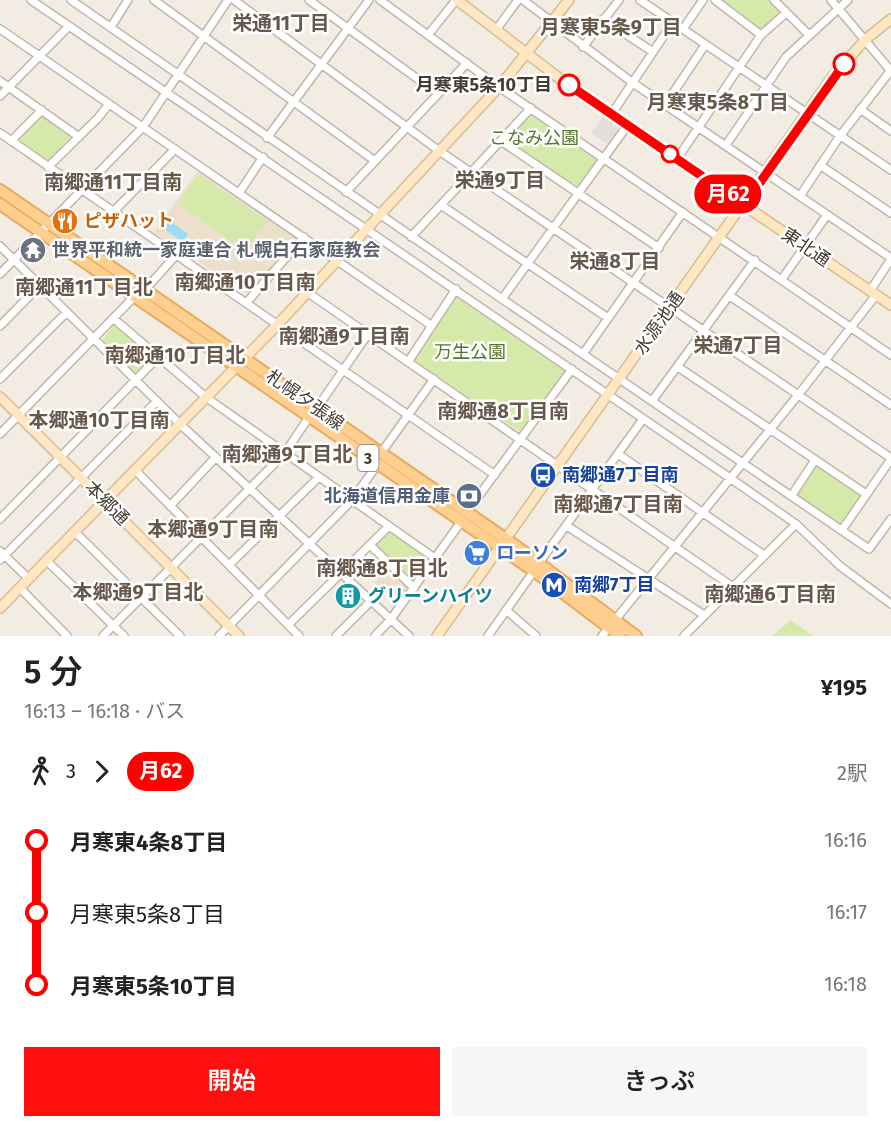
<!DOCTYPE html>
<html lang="ja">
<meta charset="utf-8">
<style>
:root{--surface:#fff;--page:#f6f6f6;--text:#222;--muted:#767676;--accent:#ff100e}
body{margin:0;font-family:"Fira Sans","Noto Sans JP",sans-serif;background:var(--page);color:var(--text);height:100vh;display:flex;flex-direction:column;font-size:22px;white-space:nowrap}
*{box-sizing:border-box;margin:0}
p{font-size:20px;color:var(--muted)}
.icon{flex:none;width:33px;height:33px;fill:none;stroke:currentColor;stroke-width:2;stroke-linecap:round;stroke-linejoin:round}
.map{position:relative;height:636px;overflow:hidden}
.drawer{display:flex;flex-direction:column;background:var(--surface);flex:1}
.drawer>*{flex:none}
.badge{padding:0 12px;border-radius:20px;font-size:21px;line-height:39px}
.map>.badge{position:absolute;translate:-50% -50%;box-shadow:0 0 0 3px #fff}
.legs{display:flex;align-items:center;gap:9px;height:66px;padding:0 24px;font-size:20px}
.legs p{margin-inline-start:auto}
.summary{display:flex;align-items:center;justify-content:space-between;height:102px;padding:0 24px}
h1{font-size:33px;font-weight:600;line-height:45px}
.primary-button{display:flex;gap:12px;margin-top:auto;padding:12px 24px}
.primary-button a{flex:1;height:69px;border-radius:0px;background:var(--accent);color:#fff;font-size:24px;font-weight:600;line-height:69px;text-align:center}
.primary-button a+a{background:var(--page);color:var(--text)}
ul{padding:0 24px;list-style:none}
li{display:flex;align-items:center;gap:21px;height:72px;font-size:22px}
li i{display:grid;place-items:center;width:9px;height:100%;margin:0 8px;background:currentColor}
li i::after{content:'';width:15px;height:15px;margin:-8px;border:4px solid;border-radius:50%;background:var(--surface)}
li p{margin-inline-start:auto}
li:first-child i{background:linear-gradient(#0000 50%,currentColor 0)}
li:last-child i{background:linear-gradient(currentColor 50%,#0000 0)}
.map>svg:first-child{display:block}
.education{fill:#ecdfcc}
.green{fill:#d5e9aa}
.parking{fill:#e3dfdc}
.water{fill:#9cdcf3}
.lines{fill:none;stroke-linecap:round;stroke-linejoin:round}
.street-casing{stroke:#c1b5a9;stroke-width:10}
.secondary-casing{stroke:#d8bc93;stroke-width:12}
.primary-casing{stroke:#e8aa5c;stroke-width:14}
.street{stroke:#fff;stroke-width:7}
.secondary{stroke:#ffe7c1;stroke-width:9}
.primary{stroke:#ffcf90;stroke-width:10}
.line-1-casing{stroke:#fff;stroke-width:14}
.line-1{stroke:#f00;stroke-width:9}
.stop-1-dot{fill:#fff;stroke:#f00;stroke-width:3}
.labels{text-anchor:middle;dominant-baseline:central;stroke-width:5;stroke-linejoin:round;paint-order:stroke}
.shield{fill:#fff;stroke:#7d7670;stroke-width:1.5}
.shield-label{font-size:16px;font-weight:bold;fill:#453b33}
.stop-label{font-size:18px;font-weight:bold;fill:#453b33;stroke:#fff;text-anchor:end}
.park-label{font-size:18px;fill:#507825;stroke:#fff}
.food-label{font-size:18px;font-weight:bold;fill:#c56008;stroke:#fff;text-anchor:start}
.street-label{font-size:18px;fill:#453b33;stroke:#fff}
.worship-label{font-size:18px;font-weight:bold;fill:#5b616d;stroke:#fff;text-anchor:start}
.transit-label{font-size:18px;font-weight:bold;fill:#164399;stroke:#fff;text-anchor:start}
.service-label{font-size:18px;font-weight:bold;fill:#4e5e75;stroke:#fff;text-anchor:end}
.shop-label{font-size:18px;font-weight:bold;fill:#366cbe;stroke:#fff;text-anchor:start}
.culture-label{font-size:18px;font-weight:bold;fill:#0d838f;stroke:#fff;text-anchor:start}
.neighbourhood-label{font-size:20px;font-weight:bold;fill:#68584a;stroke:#fff}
</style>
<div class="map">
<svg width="891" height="636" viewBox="0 0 891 636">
<rect width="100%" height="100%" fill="#f2ece3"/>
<!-- education -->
<path class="education" d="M199,169L299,239L248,295L154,232Z
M378,554L411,586L399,604L368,576L372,571L367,566Z"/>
<!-- green -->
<path class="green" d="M719,0H769L782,12L761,31Z
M531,114L599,160L579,187L506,144L505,141Z
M43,115L72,135L49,161L17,141Z
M197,176H201L267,221L245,251L178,204Z
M456,294L566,370L522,433L412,361Z
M114,325L152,356L137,374L101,341Z
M815,465L860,496L840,524L796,494Z
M388,531L430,559L431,563L415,584L375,546Z
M791,620L813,636H772Z"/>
<!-- parking -->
<path class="parking" d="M603,116L619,127L609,145L591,133Z"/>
<!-- water -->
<path class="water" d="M166,218L188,234L183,242L160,226Z"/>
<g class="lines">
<defs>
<path id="street" d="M31,0L730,478L796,524L840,566L891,604
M71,0L502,299L869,549L891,519
M154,0L375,161
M234,0L438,150L891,458
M309,0L437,93
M380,0L499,87L891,355
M523,0L633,83L891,258
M640,0L891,170
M715,0L761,35
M774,0L809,35
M831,0L891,71
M603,19L653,52
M111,27L128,0
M0,29L432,326
M683,29L703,0
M496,30L518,0
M428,35L456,0
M583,47L619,0
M0,81L79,137
M0,96L69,26
M665,105L705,45
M860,109L891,131
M611,115L673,22
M0,133L495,475
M267,138L369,0
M11,141L42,110
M501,141L659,248
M726,145L786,57L848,0
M677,159L761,35L786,13
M820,165L891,213
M48,167L98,118L109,104
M346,192L467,63
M239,193L263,157
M800,196L840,136L891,70
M441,205L608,318
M115,210L175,149
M411,237L531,108
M0,246L181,425L409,636
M0,274L143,127L228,0
M782,279L827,215
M145,290L177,254
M870,291L891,259
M307,292L733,587
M730,296L891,405
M502,299L627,126
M247,302L304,237
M114,319L207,398L436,559
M0,326L40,285
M583,354L683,212
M408,362L456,289
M678,367L866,494
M0,379L67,312
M652,401L755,260
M317,408L368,334
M0,434L135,296
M381,453L434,379
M618,454L764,555
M136,471L299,636
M792,495L815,460
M170,506L216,457
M467,512L572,369
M0,519L158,357
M567,526L704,615
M842,530L891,459
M75,532L180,636
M370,545L414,588
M0,551L29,579
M0,560L157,401
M47,561L124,636
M539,563L643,419
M229,565L319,477
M20,588L67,636
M506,610L536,636
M288,625L389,526
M103,636L285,453L309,417
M219,636L352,500L378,464
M336,636L370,602
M375,636L391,619L461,522
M488,636L534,571
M602,636L799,394L876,295
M684,636L796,524"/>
<path id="secondary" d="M457,0L576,91L891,305
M0,397L239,636
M0,608L278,324L499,87L569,0
M437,636L833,76L865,40L891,19"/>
<path id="primary" d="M0,190L516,546L636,636
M0,204L534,571L620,636"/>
</defs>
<!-- street casing -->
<use href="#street" class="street-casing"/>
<!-- secondary casing -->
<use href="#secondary" class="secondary-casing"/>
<!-- primary casing -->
<use href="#primary" class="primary-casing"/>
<!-- street -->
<use href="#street" class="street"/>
<!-- secondary -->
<use href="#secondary" class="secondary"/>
<!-- primary -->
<use href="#primary" class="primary"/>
</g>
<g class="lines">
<defs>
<path id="line-1" d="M569,85L744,205L844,64"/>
</defs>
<!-- line-1 casing -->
<use href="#line-1" class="line-1-casing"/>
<!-- line-1 -->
<use href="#line-1" class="line-1"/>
</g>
<!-- icons -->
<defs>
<symbol id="restaurant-disc" viewBox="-11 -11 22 22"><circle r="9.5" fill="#e8710a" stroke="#fff"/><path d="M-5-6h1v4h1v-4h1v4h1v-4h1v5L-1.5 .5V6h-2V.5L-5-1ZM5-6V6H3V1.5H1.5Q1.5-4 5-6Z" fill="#fff"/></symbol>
<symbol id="temple-disc" viewBox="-11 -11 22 22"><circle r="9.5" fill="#6b7280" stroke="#fff"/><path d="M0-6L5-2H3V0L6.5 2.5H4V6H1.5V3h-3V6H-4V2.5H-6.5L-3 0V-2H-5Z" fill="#fff"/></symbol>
<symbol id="bus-disc" viewBox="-11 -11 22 22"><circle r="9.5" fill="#1a4fb4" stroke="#fff"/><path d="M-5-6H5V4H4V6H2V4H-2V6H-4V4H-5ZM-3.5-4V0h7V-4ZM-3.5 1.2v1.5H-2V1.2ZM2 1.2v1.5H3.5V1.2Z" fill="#fff"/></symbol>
<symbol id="bank-disc" viewBox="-11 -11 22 22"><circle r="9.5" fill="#5c6f8a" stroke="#fff"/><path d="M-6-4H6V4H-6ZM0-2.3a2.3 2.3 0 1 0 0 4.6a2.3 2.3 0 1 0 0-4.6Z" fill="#fff"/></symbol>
<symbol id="supermarket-disc" viewBox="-11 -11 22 22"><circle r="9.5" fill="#3f7fe0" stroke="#fff"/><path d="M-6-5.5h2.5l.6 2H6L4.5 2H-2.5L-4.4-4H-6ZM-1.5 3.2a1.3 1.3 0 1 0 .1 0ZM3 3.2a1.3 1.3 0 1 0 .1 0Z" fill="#fff"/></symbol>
<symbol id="metro-disc" viewBox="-11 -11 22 22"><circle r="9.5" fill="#1a4fb4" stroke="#fff"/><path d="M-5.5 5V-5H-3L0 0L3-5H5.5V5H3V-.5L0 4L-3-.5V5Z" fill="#fff"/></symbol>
<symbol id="building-disc" viewBox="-11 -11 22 22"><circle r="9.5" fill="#0f9aa8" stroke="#fff"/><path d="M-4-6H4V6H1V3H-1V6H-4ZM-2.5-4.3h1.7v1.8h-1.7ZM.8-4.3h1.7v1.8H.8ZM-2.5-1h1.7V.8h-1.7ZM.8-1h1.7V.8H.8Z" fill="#fff"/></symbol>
</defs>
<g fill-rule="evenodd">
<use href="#restaurant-disc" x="50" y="206" width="30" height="30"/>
<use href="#temple-disc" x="18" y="235" width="30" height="30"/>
<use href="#bus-disc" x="528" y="460" width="30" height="30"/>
<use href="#bank-disc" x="454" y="481" width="30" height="30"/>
<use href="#supermarket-disc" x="462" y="538" width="30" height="30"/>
<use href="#metro-disc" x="539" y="570" width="30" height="30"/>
<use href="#building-disc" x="333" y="581" width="30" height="30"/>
</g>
<!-- markers -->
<g class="stop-1-dot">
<circle cx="844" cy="64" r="10"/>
<circle cx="569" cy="85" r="10"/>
<circle cx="670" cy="154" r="8"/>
</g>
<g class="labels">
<!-- shield labels -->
<rect class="shield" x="357.5" y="445" width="21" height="26" rx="4.5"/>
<g class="shield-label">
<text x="368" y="458">3</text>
</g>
<!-- stop labels -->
<g class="stop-label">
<text x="552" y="85">月寒東5条10丁目</text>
</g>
<!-- park labels -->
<g class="park-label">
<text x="534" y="138">こなみ公園</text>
<text x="470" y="352">万生公園</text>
</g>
<!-- food labels -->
<g class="food-label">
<text x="84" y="221">ピザハット</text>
</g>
<!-- street labels -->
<g class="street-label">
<text transform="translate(806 247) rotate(34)">東北通</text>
<text transform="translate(659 323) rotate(-55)">水源池通</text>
<text transform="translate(305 400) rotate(35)">札幌夕張線</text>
<text transform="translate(107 503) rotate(45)">本郷通</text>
</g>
<!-- worship labels -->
<g class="worship-label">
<text x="52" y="250">世界平和統一家庭連合 札幌白石家庭教会</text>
</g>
<!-- transit labels -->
<g class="transit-label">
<text x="562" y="475">南郷通7丁目南</text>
<text x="574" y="585">南郷7丁目</text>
</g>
<!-- service labels -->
<g class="service-label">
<text x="450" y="496">北海道信用金庫</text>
</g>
<!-- shop labels -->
<g class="shop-label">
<text x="496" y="553">ローソン</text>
</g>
<!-- culture labels -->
<g class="culture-label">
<text x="368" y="596">グリーンハイツ</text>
</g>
<!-- neighbourhood labels -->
<g class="neighbourhood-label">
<text x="281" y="23">栄通11丁目</text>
<text x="611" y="27">月寒東5条9丁目</text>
<text x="718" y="102">月寒東5条8丁目</text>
<text x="500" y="180">栄通9丁目</text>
<text x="113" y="182">南郷通11丁目南</text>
<text x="615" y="261">栄通8丁目</text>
<text x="245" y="282">南郷通10丁目南</text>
<text x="84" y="287">南郷通11丁目北</text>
<text x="344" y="336">南郷通9丁目南</text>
<text x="738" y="345">栄通7丁目</text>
<text x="175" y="355">南郷通10丁目北</text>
<text x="503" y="411">南郷通8丁目南</text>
<text x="99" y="420">本郷通10丁目南</text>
<text x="287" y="454">南郷通9丁目北</text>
<text x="618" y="504">南郷通7丁目南</text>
<text x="213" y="529">本郷通9丁目南</text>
<text x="382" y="568">南郷通8丁目北</text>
<text x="138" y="592">本郷通9丁目北</text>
<text x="770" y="594">南郷通6丁目南</text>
</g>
</g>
</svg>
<b class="badge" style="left:728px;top:194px;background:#f00;color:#fff">月62</b>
</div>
<section class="drawer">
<div class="summary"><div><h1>5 分</h1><p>16:13 – 16:18 · バス</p></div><b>¥195</b></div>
<div class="legs"><svg class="icon" aria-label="walk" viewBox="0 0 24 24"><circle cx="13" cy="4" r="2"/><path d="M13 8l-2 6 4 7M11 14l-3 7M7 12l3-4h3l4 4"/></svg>3<svg class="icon" aria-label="forward" viewBox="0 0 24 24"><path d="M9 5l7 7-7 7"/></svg><b class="badge" style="background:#f00;color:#fff">月62</b><p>2駅</p></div>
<ul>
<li><i style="color:#f00"></i><b>月寒東4条8丁目</b><p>16:16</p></li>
<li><i style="color:#f00"></i><span>月寒東5条8丁目</span><p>16:17</p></li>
<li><i style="color:#f00"></i><b>月寒東5条10丁目</b><p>16:18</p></li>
</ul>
<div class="primary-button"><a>開始</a><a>きっぷ</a></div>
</section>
